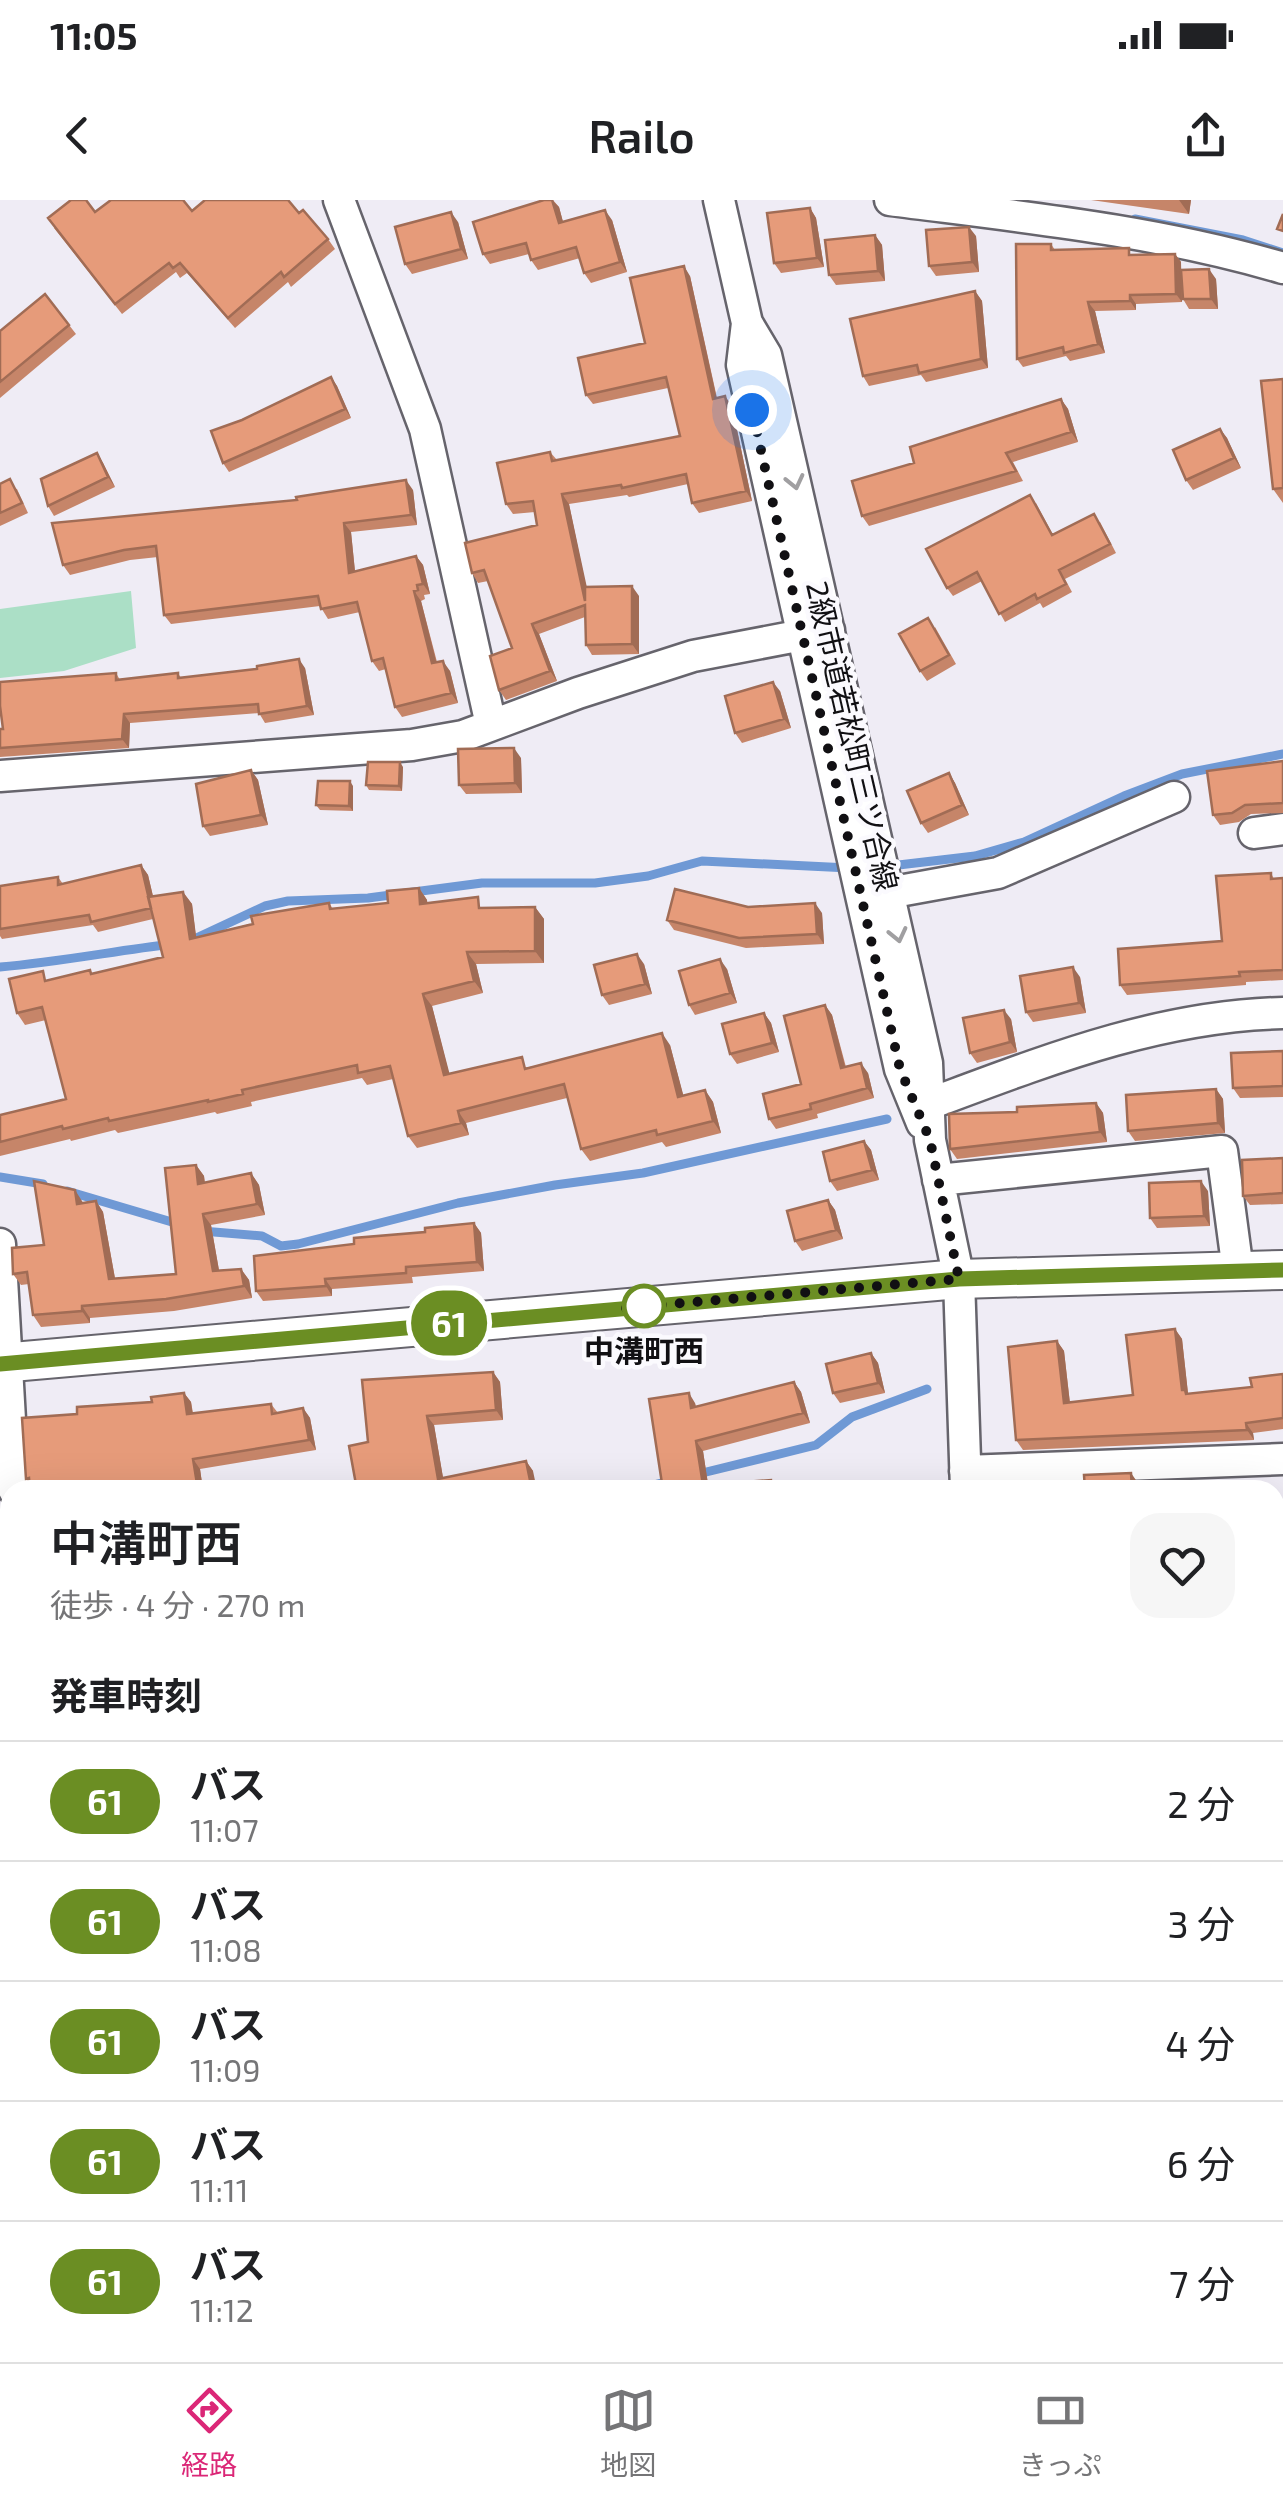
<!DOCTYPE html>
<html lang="ja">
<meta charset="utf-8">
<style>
:root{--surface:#fff;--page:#f6f6f6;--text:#202124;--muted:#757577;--line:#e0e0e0;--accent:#db2777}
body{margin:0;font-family:"Exo 2","Noto Sans JP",sans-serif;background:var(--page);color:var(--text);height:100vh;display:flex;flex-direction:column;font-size:38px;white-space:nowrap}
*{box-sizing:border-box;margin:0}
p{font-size:32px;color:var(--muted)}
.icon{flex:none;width:55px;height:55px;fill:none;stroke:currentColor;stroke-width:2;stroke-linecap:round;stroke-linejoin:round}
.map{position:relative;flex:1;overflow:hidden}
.sheet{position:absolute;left:0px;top:1280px;width:1285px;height:882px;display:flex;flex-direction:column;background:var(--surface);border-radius:30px 30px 0 0;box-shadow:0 10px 40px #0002}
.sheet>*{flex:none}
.badge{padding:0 20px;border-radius:32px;font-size:35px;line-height:65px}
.you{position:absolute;width:50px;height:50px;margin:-25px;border:8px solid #fff;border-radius:50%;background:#1a73e8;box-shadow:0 0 0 15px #1a73e833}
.map>.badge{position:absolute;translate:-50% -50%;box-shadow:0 0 0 5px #fff}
h2{padding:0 50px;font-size:38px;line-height:90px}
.round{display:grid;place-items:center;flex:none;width:105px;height:105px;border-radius:30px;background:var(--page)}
.summary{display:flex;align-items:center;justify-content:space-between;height:170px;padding:0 50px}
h1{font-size:48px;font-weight:600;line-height:75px}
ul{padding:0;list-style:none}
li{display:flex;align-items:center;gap:30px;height:120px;padding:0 50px;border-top:2px solid var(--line)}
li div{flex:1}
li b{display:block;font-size:38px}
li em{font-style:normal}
li .badge{min-width:110px;font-weight:700;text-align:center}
.status{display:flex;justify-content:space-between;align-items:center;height:70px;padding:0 50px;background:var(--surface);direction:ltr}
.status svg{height:28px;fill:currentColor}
header{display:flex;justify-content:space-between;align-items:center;height:130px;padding:0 50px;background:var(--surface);font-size:45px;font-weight:600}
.tabs{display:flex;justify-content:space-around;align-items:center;height:140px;border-top:2px solid var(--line);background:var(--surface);font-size:28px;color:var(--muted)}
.tabs a{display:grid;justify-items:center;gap:5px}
.tabs .active{color:var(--accent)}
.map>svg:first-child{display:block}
.green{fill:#abdfc6}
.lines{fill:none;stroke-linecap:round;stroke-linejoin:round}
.stream{stroke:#6f99d5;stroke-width:9}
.minor-casing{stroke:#66646c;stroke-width:35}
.major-casing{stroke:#66646c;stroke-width:42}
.minor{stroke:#fff;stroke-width:30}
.major{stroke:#fff;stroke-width:38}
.wall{fill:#c68569}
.shaded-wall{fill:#a16c55}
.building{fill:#e69b7a;stroke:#a16c55;stroke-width:2.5}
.oneway{stroke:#a09fa1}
.line-casing{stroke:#fff;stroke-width:22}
.line{stroke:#6b8e23;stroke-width:15}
.walk{stroke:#111013;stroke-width:10;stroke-dasharray:0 18}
.stop-dot{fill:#fff;stroke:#6b8e23;stroke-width:5}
.labels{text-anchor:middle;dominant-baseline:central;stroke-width:9;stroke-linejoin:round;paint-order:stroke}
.street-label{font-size:30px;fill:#111013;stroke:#fbfafe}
.stop-label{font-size:30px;font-weight:bold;fill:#111013;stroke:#fbfafe}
</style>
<div class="status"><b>11:05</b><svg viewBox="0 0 49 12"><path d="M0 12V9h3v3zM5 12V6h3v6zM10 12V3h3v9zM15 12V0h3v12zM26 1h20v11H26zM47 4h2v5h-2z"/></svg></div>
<header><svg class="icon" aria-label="back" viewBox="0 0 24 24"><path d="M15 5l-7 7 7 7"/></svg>Railo<svg class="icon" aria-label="share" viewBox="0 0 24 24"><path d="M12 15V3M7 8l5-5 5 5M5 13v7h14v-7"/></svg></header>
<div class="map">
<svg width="1283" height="2162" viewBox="0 0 1283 2162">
<rect width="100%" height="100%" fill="#efecf5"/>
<!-- green -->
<path class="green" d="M131,391L136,448L64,471L0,478V409Z
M1275,1951H1283V2039L1275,2040Z"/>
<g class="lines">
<!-- stream -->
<path class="stream" d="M1135,19L1243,40L1283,53
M890,666L975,656L1024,642L1124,596L1182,574L1283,554
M192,740L265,706L288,701L368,698L482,683H595L648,676L702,661L849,668
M0,767C58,762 114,751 172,744
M0,977L43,984
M67,991L182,1025
M202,1031L262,1036L281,1046L298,1044L458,1003L555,985L643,973L887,919
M698,1274L816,1245L852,1217L927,1189
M634,1290L673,1280
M0,1321L10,1324
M0,1620L10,1625
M0,1897L10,1899
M1275,1922H1283
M0,2047L10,2041"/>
<defs>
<path id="minor" d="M339,0L425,229L491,525
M719,0L747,123L766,155L927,863L930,940L959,1079L966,1290
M890,0C1022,17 1155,30 1283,68
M747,123L742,165L900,869L922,923
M0,576L412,545L463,536L578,493L693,456L829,430
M1254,633L1283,629
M888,693L998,673L1174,597
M929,904C1045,861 1157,816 1283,813
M938,980L1222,951L1238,1071
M0,1044L14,1290
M965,1271L1283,1259
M1275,1504L1283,1503
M0,1517L10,1522
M0,1686L10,1688
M1275,1766H1283
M1275,1940H1283
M59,2152V2162
M994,2152L995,2162"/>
<path id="major" d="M0,1163L959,1079L1283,1070"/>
</defs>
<!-- minor casing -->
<use href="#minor" class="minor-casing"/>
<!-- major casing -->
<use href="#major" class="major-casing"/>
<!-- minor -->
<use href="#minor" class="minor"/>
<!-- major -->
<use href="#major" class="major"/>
</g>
<!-- wall -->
<path class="wall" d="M544,0H553L559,7L563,22L612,20L627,72L591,83L584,73L580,58L538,70L531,60L529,54L490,64L483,54Z
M1091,0H1191L1189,14Z
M810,8L816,18L824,67L781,73L774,63Z
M192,11L299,13L328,39L335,49L291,87L288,82L235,128L187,73L180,78L176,72L122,114L54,28L95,12Z
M458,22L468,59L412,74L405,64Z
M875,35L882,45L885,81L836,85L829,75Z
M976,36L979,72L936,76L929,66Z
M1051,44L1055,50L1133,55L1175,54L1181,62V70L1216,79L1218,109H1189L1183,99L1182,89V102L1136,104V110L1095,111L1105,153L1070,161L1066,156L1023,167L1017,159Z
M690,76L717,198L732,206L752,301L699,313L692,303L688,284L629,297L627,295L569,304L586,387L639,396V454L592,455L586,445L585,417L539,434L557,481L506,500L499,490L512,448L488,381L478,383L472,373L537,325L535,312L513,314L506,304L550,252L557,260L680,236L668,188L593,204L586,195L645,143Z
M975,91L982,101L988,168L926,182L921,175L869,186L863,176Z
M45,94L76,134L0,198V131Z
M331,177L337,186L351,218L229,272L223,263L242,220Z
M1283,179V303L1273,289Z
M1061,199L1068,209L1078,242L1013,262L1023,281L869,326L862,316L914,263Z
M1220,229L1227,238L1241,268L1193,290L1186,280Z
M97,253L103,263L115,287L54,316L48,306Z
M0,284L17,289L28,313L0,326Z
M413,290L417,325L351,332L355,371L416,356L423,365L430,394L424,395L425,399L421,401L437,462L450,471L458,503L402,517L395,507L386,469L379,471L372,461L360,412L328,419L320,406L171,424L164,415L158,357L130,360L70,375L63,365L52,323Z
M1036,303L1053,335L1100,322L1116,353L1065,379L1072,392L1043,408L1040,403L1005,422L982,381L953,396L947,388Z
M935,427L956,464L927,481L920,471Z
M305,468L314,515L265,523L259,513L130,523L129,548L0,557V529L116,473L120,480L178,473L181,478Z
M780,491L791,528L742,543L735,533Z
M521,558L522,593L466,594L459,585Z
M1283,561V613L1251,614L1239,622L1220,625L1213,615Z
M403,567L402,591L369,590L366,585Z
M251,570L258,580L268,625L210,636L203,626Z
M949,573L955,583L969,615L928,633L921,623Z
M353,586V611L320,610L316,605Z
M141,665L148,675L153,696L183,692L192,704L196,738L329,703L333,709L388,703L419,688L427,700V703L485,708L535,707L544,719V763L476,764L483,793L432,806L449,874L529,867L670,845L683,895L705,890L713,902L721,933L666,947L662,942L590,961L581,949L567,898L466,923L469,935L417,948L408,936L393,879L367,885L362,878L251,902L252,906L217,914L215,912L118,933L115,930L71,941L70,939L0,956V915L66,899L46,820L25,825L17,813L49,780L90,770L93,774L163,757L153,719L98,732L93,725L2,739L0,736V686L58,677L63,684Z
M1271,673L1274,679L1283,678V780L1246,782V785L1127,795L1120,785L1222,741Z
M748,707L822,713L824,744L746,748L674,730L667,720Z
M644,764L652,794L609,805L602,795Z
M727,769L737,803L695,815L689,805Z
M1080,777L1086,813L1033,822L1026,812Z
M825,805L832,815L846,867L868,873L874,898L817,914L818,918L776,929L769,919L801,884Z
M764,813L771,823L779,852L737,864L730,854Z
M1011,819L1017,852L977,863L970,853Z
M1283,851V897L1240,898L1233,888Z
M1216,889L1223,899L1225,933L1135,941L1128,931Z
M1096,903L1103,913L1107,942L957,959L950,949L1017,912Z
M864,941L871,950L879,980L837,991L830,981Z
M1283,958V1004L1250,1005L1243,996Z
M196,965L204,976L205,983L251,973L259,985L265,1015L211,1025L219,1070L241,1069L249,1080L252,1098L174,1111L90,1118V1123L41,1127L33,1115L29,1084L21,1085L13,1074L44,1045L82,1001L83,1003L96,1001L103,1012L115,1078L176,1074Z
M1208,991L1210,1026L1157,1028L1150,1018Z
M828,1000L835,1010L843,1039L802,1051L795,1041Z
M474,1023L481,1033L484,1071L412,1077L413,1083L332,1089V1096L263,1101L256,1091L354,1044Z
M1175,1129L1182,1139L1188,1194L1252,1187L1283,1174V1229L1253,1233L1254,1240L1023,1250L1016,1240L1057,1141L1064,1151L1070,1203L1133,1195Z
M871,1153L878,1163L885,1193L840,1203L833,1193Z
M493,1172L500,1182L503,1220L434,1225L443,1278L526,1261L533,1271L357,1290L368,1242Z
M794,1182L801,1192L810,1223L703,1251L708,1285L771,1280L778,1290H663L695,1203L696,1207Z
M184,1193L191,1202L193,1213L271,1204L278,1213L303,1208L310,1218L316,1250L200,1269L203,1290H30V1284L26,1279L77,1214L152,1202Z
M1283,1373V1422L1281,1423L1275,1415V1375Z
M1283,1543V1748L1275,1747V1544Z
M0,1721H10V1790H0Z
M1283,1865V1906L1275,1907V1866Z
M9,1963L10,1965V2013L0,2016V1966Z"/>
<!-- shaded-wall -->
<path class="shaded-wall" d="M552,0L559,7L566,33L559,23Z
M1179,0H1191L1189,14Z
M810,8L816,18L824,67L817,58Z
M605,10L612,20L627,72L620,62Z
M451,12L458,22L468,59L461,49Z
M969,27L976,36L979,72L972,62Z
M875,35L882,45L885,81L878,71Z
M1175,54L1181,62L1182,102L1176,94Z
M684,66L690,76L719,209L713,199Z
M1209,69L1216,79L1218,109L1211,99Z
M975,91L982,101L988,168L981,159Z
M1130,95L1136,104V110L1130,101Z
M1088,102L1095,111L1105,153L1098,144Z
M331,177L337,186L351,218L345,209Z
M725,196L732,206L752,301L746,291Z
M1061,199L1068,209L1078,242L1071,232Z
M1220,229L1227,238L1241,268L1234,258Z
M97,253L103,263L115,287L108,277Z
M406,280L413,290L417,325L411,315Z
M562,294L569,304L592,411L585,401Z
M344,323L351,332L356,382L349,373Z
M416,356L423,365L430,394L423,384Z
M632,386L639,396V454L632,444Z
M414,391L421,401L439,473L432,463Z
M532,424L539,434L557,481L550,471Z
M299,459L305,468L314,515L307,506Z
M443,461L450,471L458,503L451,493Z
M773,482L780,491L791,528L784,519Z
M124,514L130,523L129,548L122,539Z
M514,548L521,558L522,593L515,583Z
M400,562L403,567L402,591L399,586Z
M251,570L258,580L268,625L261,615Z
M949,573L955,583L969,615L962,605Z
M350,581L353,586V611L349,606Z
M141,665L148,675L158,718L151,708Z
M419,688L427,700L429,716L420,704Z
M183,692L192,704L198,751L190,739Z
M815,703L822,713L824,744L817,734Z
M535,707L544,719V763L535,751Z
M467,752L476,764L483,793L474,781Z
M637,754L644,764L652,794L645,784Z
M720,759L727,769L737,803L730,793Z
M1073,767L1080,777L1086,813L1079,803Z
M423,794L432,806L453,887L444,875Z
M825,805L832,815L848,878L841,868Z
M1004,810L1011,819L1017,852L1010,842Z
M764,813L771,823L779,852L772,843Z
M662,833L670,845L687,909L678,897Z
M861,863L868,873L874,898L867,888Z
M1216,889L1223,899L1225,933L1218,923Z
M705,890L713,902L721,933L713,921Z
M1096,903L1103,913L1107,942L1100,932Z
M458,911L466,923L469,935L461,923Z
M864,941L871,950L879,980L872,970Z
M196,965L204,976L206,996L198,984Z
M251,973L259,985L265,1015L257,1004Z
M1201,981L1208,991L1210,1026L1204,1016Z
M75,990L82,1001L85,1015L77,1004Z
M828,1000L835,1010L843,1039L836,1030Z
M96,1001L103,1012L117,1090L109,1079Z
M203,1014L211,1025L221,1082L213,1071Z
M474,1023L481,1033L484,1071L477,1062Z
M241,1069L249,1080L252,1098L244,1086Z
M325,1079L332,1089V1096L326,1086Z
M82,1106L90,1118V1123L82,1111Z
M1175,1129L1182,1139L1188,1193L1192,1199L1182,1190Z
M1057,1141L1064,1151L1071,1213L1064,1203Z
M871,1153L878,1163L885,1193L878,1183Z
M493,1172L500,1182L503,1220L496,1210Z
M794,1182L801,1192L810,1223L803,1213Z
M184,1193L191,1202L194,1224L187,1214Z
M689,1193L695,1203L698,1218L691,1208Z
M303,1208L310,1218L316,1250L309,1240Z
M427,1216L434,1225L445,1289L438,1279Z
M1246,1223L1253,1233L1254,1240L1247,1230Z
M696,1241L703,1251L709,1290L703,1285Z
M193,1259L200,1269L203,1290H198Z
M526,1261L533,1271L537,1290H532Z
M1131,1273L1138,1283V1290H1132Z
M0,1452L7,1462L0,1476Z
M1275,1792L1279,1828L1275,1822Z
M2,1843L9,1852L0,1912V1857Z
M10,2123V2152L7,2162H0V2153Z"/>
<!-- building -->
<path class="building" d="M71,0H86L95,12L111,0H183L192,11L205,0H288L299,13L303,10L328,39L284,77L281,72L228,118L180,63L173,68L169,63L115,104L48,18Z
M544,0H552L559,23L605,10L620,62L584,73L576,47L531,60L526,43L483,54L473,22Z
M810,8L817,58L774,63L767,13Z
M451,12L461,49L405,64L395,27Z
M1283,14V31L1277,29Z
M969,27L972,62L929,66L926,30Z
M875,35L878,71L829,75L825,40Z
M1016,44H1051V50L1129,48V55L1175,54L1176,94L1130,95V101L1088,102L1098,144L1064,153L1063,147L1017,159Z
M684,66L713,199L725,196L746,291L692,303L686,274L622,288L621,285L562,294L585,401V387L632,386V444L586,445L585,405L532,424L550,471L499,490L490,456L512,448L484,370L472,373L465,343L537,325L533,301L506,304L497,263L550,252L552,261L680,236L666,177L586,195L578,158L645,143L630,78Z
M1209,69L1211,99H1183L1181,70Z
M975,91L981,159L919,173L917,165L863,176L850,119Z
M45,94L69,125L0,182V131Z
M331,177L345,209L223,263L211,231L242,220Z
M1283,179V288L1273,289L1261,181Z
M1061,199L1071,232L1006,253L1016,271L862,316L852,281L914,263L910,247Z
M1220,229L1234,258L1186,280L1173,250Z
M97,253L108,277L48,306L41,279Z
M10,279L22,303L0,313V284Z
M406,280L411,315L344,323L349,373L416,356L423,384L417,385L418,390L414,391L432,463L443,461L451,493L395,507L383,458L372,461L357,402L321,409L318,396L164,415L156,346L124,350L63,365L52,323L297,300L296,297Z
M1030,295L1052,335L1094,314L1110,344L1059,370L1066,384L1037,399L1035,394L999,414L977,372L947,388L926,349Z
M928,418L949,455L920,471L899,434Z
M299,459L307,506L259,514L258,504L124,514L122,539L0,548V529H3L0,506V482L116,473V480L178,473V478L257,469V466Z
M773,482L784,519L735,533L725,496Z
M514,548L515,583L459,585L458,549Z
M1283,561V603L1245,605L1232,613L1213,615L1207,571Z
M368,562H400L399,586L366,585Z
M251,570L261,615L203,626L196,584Z
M949,573L962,605L921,623L907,591Z
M318,581H350L349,606L316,605Z
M141,665L151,708L91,722L89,715L0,729V686L58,677V685Z
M1271,673V679L1283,678V770L1239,772L1240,776L1120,785L1118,749L1222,741L1216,676Z
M419,688L420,704L478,697L479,708L535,707V751L467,752L474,781L423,794L444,875L522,857L525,869L662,833L678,897L705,890L713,921L657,935L656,930L581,949L564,884L458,911L461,923L408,936L390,866L358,873L357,865L242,890L243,894L208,902V900L109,921L108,918L63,929L62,926L0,942V915L66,899L42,807L17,813L9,779L43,771L45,781L90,770L91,774L163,757L148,697L183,692L190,739L253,724L251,716L329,703L330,709L388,703L387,691Z
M675,689L748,707L815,703L817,734L739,738L667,720Z
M637,754L645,784L602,795L594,765Z
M720,759L730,793L689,805L679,771Z
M1073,767L1079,803L1026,812L1020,776Z
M825,805L841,868L861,863L867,888L810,904L811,909L769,919L763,894L801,884L784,816Z
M1004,810L1010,842L970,853L963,818Z
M764,813L772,843L730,854L722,824Z
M1283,851V886L1233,888L1231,853Z
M1216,889L1218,923L1128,931L1126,895Z
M1096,903L1100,932L950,949L949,914L1017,912V907Z
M864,941L872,970L830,981L823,952Z
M1283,958V993L1243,996L1242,960Z
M196,965L198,984L251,973L257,1004L203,1014L213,1071L241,1069L244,1086L166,1099L82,1106V1111L33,1115L27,1072L13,1074L12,1048L44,1045L34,981L75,990L77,1004L96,1001L109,1079L176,1074L165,968Z
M1201,981L1204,1016L1150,1018L1149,983Z
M828,1000L836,1030L795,1041L787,1011Z
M474,1023L477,1062L406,1067V1073L325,1079L326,1086L256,1091L254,1056L354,1044V1038L425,1032V1028Z
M1175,1129L1182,1190H1185L1186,1194L1252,1187L1250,1178L1283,1174V1218L1246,1223L1247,1230L1016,1240L1008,1147L1057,1141L1064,1203L1133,1195L1126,1135Z
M871,1153L878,1183L833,1193L826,1164Z
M493,1172L496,1210L427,1216L438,1279L526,1261L532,1290H357L349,1246L368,1242L362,1180Z
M794,1182L803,1213L696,1241L703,1285L771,1280L772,1290H663L649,1199L689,1193L691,1208Z
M184,1193L187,1214L271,1204L272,1214L303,1208L309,1240L193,1259L198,1290H30L29,1278L26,1279L22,1218L77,1214V1207L152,1202L151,1197Z
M1131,1273L1132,1290H1085L1084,1275Z
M1283,1373V1401L1275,1406V1375Z
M1283,1429V1453L1278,1454L1275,1431Z
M1283,1543V1740L1275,1739V1544Z
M0,1721H10V1779H0Z
M1283,1865V1896L1275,1897V1866Z
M9,1963L10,2001L0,2004V1966Z
M10,2045V2123L0,2153V2050Z
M1275,2072H1283V2162H1052V2152H1275Z"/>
<!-- one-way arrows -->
<defs><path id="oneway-chevron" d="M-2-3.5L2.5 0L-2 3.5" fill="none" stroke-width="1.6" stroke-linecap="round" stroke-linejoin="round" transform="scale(2.5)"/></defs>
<g class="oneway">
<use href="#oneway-chevron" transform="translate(795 282) rotate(77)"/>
<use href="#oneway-chevron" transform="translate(898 735) rotate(77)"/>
</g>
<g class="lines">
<defs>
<path id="line" d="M0,1164L959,1079L1283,1070"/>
</defs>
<!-- line casing -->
<use href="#line" class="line-casing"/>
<!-- line -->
<use href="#line" class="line"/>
<!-- walk -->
<path class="walk" d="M644,1106L626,1108L959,1079L930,940L900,869L752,210"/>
</g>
<!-- markers -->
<circle class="stop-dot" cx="644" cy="1106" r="20"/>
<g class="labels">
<!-- street labels -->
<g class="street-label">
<text transform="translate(853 536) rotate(77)">2級市道若松町三ツ合線</text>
</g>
<!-- stop labels -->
<g class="stop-label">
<text x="644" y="1150">中溝町西</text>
</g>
</g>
</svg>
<div class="you" style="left:752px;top:210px"></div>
<b class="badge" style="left:449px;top:1123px;background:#6b8e23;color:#fff">61</b>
<section class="sheet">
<div class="summary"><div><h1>中溝町西</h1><p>徒歩 · 4 分 · 270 m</p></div><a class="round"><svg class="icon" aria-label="heart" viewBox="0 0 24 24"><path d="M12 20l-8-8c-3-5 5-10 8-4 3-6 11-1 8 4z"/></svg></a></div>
<h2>発車時刻</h2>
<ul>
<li><span class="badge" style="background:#6b8e23;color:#fff">61</span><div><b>バス</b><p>11:07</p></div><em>2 分</em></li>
<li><span class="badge" style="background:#6b8e23;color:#fff">61</span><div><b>バス</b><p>11:08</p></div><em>3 分</em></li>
<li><span class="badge" style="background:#6b8e23;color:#fff">61</span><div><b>バス</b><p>11:09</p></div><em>4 分</em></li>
<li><span class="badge" style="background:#6b8e23;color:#fff">61</span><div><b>バス</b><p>11:11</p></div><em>6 分</em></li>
<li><span class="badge" style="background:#6b8e23;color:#fff">61</span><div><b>バス</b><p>11:12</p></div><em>7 分</em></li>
</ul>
</section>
</div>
<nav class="tabs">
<a class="active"><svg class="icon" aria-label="directions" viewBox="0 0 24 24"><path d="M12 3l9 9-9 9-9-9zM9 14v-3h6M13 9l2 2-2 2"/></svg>経路</a>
<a><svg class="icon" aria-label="map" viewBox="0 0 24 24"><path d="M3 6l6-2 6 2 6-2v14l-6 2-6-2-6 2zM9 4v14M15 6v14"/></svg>地図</a>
<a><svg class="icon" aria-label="tickets" viewBox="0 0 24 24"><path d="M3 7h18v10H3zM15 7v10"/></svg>きっぷ</a>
</nav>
